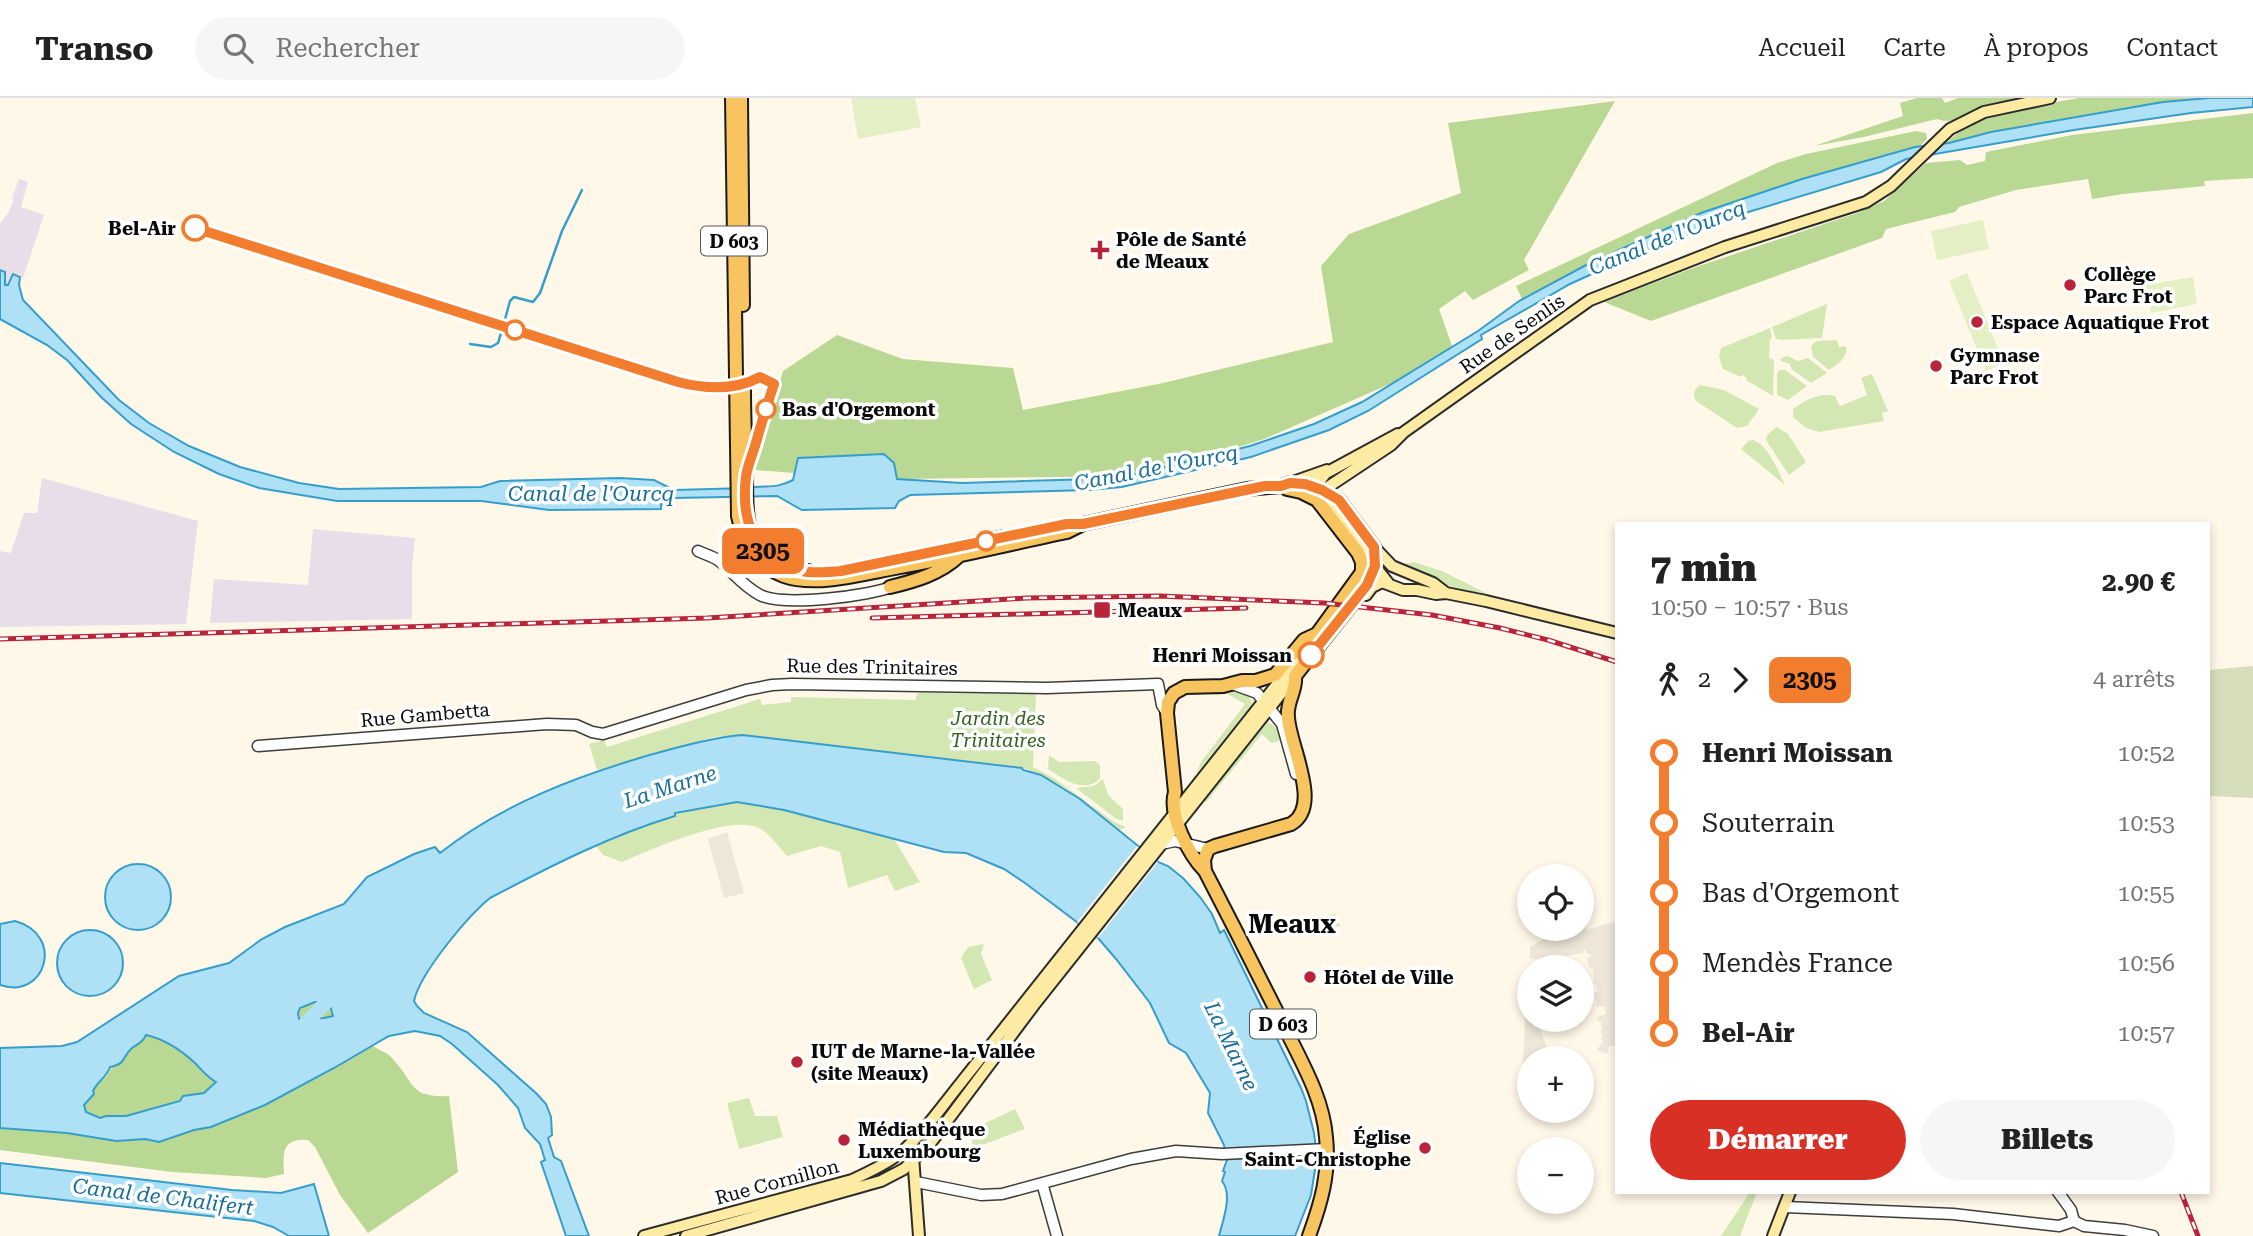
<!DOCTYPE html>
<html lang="fr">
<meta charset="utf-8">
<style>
:root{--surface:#fff;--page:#f6f6f6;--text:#222;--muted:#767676;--line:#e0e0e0;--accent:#d93025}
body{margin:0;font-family:"Roboto Serif",serif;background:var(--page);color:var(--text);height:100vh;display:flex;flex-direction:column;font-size:26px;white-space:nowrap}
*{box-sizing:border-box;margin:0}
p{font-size:23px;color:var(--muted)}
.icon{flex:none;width:38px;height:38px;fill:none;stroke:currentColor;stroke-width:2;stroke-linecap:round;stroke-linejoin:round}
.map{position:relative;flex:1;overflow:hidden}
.panel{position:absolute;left:1615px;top:424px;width:595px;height:672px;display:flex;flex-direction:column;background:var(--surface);border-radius:0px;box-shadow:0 4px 10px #0003}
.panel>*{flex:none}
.badge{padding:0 14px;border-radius:10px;font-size:24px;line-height:46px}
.tools{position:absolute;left:1517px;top:766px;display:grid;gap:14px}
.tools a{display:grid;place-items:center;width:77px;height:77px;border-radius:50%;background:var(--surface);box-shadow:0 4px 10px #0003;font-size:35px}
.map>.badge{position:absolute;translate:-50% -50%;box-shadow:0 0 0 4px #fff}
.legs{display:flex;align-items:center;gap:10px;height:77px;padding:0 35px;font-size:23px}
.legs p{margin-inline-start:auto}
.head{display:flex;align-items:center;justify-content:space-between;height:119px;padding:0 35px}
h1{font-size:38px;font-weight:800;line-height:52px}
.action{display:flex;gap:14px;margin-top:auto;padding:14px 35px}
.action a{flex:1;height:80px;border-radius:42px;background:var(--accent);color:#fff;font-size:28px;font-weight:800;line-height:80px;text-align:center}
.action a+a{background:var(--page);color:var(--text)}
ul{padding:0 35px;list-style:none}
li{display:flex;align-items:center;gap:24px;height:70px;font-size:26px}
li i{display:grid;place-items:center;width:10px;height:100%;margin:0 9px;background:currentColor}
li i::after{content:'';width:18px;height:18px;margin:-9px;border:5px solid;border-radius:50%;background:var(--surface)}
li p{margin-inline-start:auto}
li:first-child i{background:linear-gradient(#0000 50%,currentColor 0)}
li:last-child i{background:linear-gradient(currentColor 50%,#0000 0)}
header{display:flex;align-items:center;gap:42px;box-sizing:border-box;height:98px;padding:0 35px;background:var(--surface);border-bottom:2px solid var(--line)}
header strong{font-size:33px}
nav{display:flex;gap:38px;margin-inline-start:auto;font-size:24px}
.search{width:490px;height:63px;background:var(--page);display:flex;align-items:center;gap:18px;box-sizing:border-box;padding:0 24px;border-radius:38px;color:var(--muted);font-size:26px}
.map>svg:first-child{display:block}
.industrial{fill:#e7deea}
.green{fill:#d3e7b3}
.forest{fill:#b9d893}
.cemetery{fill:#d6debb}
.pitch{fill:#e4efc5}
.plaza{fill:#ede6d9}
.water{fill:#aee1f5;stroke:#369ecb;stroke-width:2;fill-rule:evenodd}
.pier{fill:#fff8e8}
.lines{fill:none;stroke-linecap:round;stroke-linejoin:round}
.stream{stroke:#369ecb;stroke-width:2.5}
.river{stroke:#aee1f5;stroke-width:14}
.tertiary-casing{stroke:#3d3d3d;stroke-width:13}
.secondary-casing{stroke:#2c2c2c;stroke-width:14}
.primary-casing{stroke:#1b1b1b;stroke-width:16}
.tertiary{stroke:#fff;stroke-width:10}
.secondary{stroke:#feeba3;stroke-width:10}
.primary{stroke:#f7c45f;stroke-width:12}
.rail-casing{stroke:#b8253a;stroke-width:5}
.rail{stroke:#fff;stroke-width:2.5;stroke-dasharray:8;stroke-linecap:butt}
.line-1-casing{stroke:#fff;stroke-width:16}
.line-1{stroke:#f37d2e;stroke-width:10}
.stop-1-dot{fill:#fff;stroke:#f37d2e;stroke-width:3.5}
.poi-dot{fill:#b8253a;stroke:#fff;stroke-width:2.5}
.labels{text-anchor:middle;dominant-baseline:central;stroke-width:7;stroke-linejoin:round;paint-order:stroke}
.shield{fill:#fff;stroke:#545454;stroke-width:2}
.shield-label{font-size:18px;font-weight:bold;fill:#0a0a0a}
.stop-label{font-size:19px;font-weight:bold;fill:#0a0a0a;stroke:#fff;text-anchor:end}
.poi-label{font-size:19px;font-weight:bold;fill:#0a0a0a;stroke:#fff;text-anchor:start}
.street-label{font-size:19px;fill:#0a0a0a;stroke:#fff}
.park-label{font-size:19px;font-style:italic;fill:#31601d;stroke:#fff}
.water-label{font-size:21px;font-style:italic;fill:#166d99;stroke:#fff}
.district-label{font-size:26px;font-weight:bold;fill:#0a0a0a;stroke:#fff}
</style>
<header>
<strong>Transo</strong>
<div class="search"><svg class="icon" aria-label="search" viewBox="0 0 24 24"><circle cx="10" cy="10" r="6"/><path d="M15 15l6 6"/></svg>Rechercher</div>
<nav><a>Accueil</a><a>Carte</a><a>À propos</a><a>Contact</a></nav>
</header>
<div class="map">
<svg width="2253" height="1138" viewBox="0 0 2253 1138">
<rect width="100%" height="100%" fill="#fff8e8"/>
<!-- industrial -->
<path class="industrial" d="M19,81L28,84L21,109L44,117L23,180L13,176L8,187H5V174L0,172V126L8,115L14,102L12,100Z
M42,380L198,423L186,526L0,529V453L11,455L24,415H37Z
M313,431L415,440L412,469V521L210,525L214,481L308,487Z"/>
<!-- green -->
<path class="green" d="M1827,206L1822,240C1813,240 1781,243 1776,241L1772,229Z
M1770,230L1772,239L1770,242L1769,260L1774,262L1773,298L1746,282L1747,280L1742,277L1741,279L1723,271L1719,259L1721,250Z
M1837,242L1839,249L1844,248L1847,250C1846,261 1838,266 1829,272L1813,259L1811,248L1816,243Z
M1787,258L1798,263L1808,260L1827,275L1811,285L1791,271L1790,266L1781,263L1780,261Z
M1779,272H1785L1807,288L1788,302L1777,297V276Z
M1872,276L1888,313L1882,315L1884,323L1819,334L1806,330L1793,319V311C1806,302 1819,294 1835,298L1840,308L1867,297L1861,280Z
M1700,287L1724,292L1759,311L1747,328L1737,330L1696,303C1692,297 1694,291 1700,287Z
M1777,329L1788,336L1806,364L1789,377L1766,342L1767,337Z
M1753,342C1769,348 1778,373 1785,387L1741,351L1748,343Z
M1414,464L1442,473L1490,497C1460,491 1427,486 1403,466Z
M1216,593C1229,594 1250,590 1252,606L1196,676L1201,664L1245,606L1227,596L1214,597Z
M917,595L1036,596L1033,669L1054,680L1114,724L1126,729L1120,732L1067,691L1022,669L742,637L714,639L597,672L589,646L604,642L607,649L760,601L762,607L791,604V599L916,602Z
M1268,624L1277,630L1280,643L1271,645L1262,636L1206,704L1204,702Z
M1049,657L1059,664L1095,663L1100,667V681C1082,696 1064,681 1048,671Z
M1103,681L1108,697L1123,711V723L1115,720L1076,690L1094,688Z
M737,704L784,712L894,741L920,784L895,793L887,777L848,790L840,754L821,748L787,758C780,750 771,737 761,731C733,714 650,752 622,764L603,757L596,748L646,727L675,719L674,715Z
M1336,816L1340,828L1260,837L1259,826Z
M984,846L981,856L992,882L974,891L961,860L968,849Z
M749,1000L755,1018H777L783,1039L739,1051L727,1005Z
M1015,1011L1025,1031L974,1050L969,1033Z
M1750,1094H1757L1740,1138H1721Z"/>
<!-- forest -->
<path class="forest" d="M1917,0H1942L1945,5L1958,0H2021C2009,3 1997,5 1986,8C1970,14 1955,28 1937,21L1864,39L1814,48L1903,18L1900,5Z
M2079,0H2209L2163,4L1946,45C1982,11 2032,9 2079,0Z
M1615,3L1524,162L1529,172L1473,202L1465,193L1439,211L1452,248L1399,282L1264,341L1147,378L896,381L894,365L799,360L795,375L754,372L783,273L837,237L903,261L1013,270L1023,312L1163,285L1333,244L1321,168L1349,136L1461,95L1448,25Z
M2253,15V80L2204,83L2205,88L2123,96L2092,101L2088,81L2016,92L1959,109L1955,114L1886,131L1882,140L1651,223L1604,204L1693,170L1860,114L1884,103L1926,65L1960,62L1967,67L1985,63L1986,54L2072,37Z
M1916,33L1926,35L1927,41L1920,48L1802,81L1701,115L1588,166L1522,201L1516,188L1777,65L1806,56Z
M322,903L329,904L333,918L324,920L299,921L298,915C303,906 313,904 322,903Z
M146,937C174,943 196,966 217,984L204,995L183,998L180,1003L126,1018H106L100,1021L86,1014L84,1006L94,996L93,993C96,986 104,983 107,977C113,967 119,959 129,952C137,946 142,946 146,937Z
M373,948C379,952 388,955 392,960C415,984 408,1000 449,998L458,1074L368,1135L340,1097L315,1049L308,1042C282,1040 283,1054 284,1076L266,1080L172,1074L0,1052V1030L67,1035L116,1043L145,1041L159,1044L194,1032L211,1029L265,1007Z"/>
<!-- cemetery -->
<path class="cemetery" d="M2253,568V700L2209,698V572Z"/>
<!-- pitch -->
<path class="pitch" d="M851,0H915L921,29L858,41Z
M1983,122L1989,151L1937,162L1931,133Z
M1967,175L2004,265L1986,273L1949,183Z
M2193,179L2197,206L2151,215L2146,187Z"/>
<!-- plaza -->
<path class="plaza" d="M727,734L744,795L724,800L708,741Z
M1583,818L1586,832L1617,823V949L1609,948L1607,956L1597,952L1603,943L1600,940L1603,938L1600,933L1602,932L1601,923L1598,924L1597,919L1606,916L1604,908L1597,909L1594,895L1598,894L1596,886H1594L1593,870L1589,869L1587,860L1591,858L1590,856L1587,855L1585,851L1583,852V855L1543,862L1530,860V849L1561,831H1582Z
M1529,900L1530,922H1537L1548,953L1554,961H1530L1529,966L1523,968L1525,923Z"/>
<!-- water -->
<path class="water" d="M2209,0H2253V9L2191,15L2074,32L1906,61L1881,74L1735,118L1625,161L1570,186L1481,237L1482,241L1368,313L1329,332L1251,359L1122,389L1089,392L910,397L899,403L895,410L802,412L777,398L674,400L668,405L661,406V411L549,412L481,403H337L259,390L219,376L174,354L131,326L101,299L67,262L47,247L0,221V172L5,174V187H8L13,176L20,179L19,187L23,202L119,302L149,325L189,348L240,369L299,385L339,391L481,389L500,383L620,380L654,382L674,392L749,390C767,387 776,391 793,382L798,360L884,356L894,365L897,381L962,385L1092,381L1137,376L1250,348L1314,326L1362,304L1478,233L1519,203L1588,166L1701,115L1802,81L1915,49L1949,45L1991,34L2163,4Z
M742,637L1022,670L1023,672L1041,677L1080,701L1158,764L1168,768L1183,780L1200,799L1212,816L1220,835L1224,832L1301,990L1306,1003L1314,1035L1317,1059L1311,1097L1295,1138H1219C1223,1122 1233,1097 1222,1083L1225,1074L1223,1073L1227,1062L1224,1047L1208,1015L1210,995L1186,955L1169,945L1150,905L1116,861L1098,840L1025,785L1004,771L966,755L944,754L784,712L737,704L675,715V718C611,737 549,769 490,800C468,818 420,875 414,903L417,908L424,915L467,934L537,996L546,1006L551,1019L552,1037L548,1040L554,1059L561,1063L589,1138H566L541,1064L545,1062L540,1046L525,1030L518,1010L498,987L452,946L440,938L415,933L389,938L334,970L265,1007L211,1029L194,1032L159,1044L145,1041L116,1043L67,1035L0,1030V950L62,948L77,944L179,878L229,865L262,841L285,829L344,806L367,779L414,756L435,749L440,755C502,706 577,678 653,656C683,648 711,640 742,637ZM315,904H329L333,918L324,920L299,921L298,915L300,910ZM146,937C164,941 182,953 195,965C202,972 207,979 216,984L204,995L183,998L180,1003L126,1018H106L100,1020L86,1014L84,1007L94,996L93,993C98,983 106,980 110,969C127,966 122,958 132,950C139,945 142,945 146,937Z
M105 799a33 33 0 1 1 66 0a33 33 0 1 1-66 0Z
M15,823C66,837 45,903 0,887V826Z
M57 865a33 33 0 1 1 66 0a33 33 0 1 1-66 0Z
M0,1065L232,1092L281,1095L314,1086L329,1138H289L273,1129L254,1123L0,1095Z"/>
<!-- pier -->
<path class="pier" d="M1137,748L1158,764L1098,840L1077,824Z"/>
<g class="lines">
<!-- stream -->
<path class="stream" d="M504,225L510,203L514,199L533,204L540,195L562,133L582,92
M470,246L491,249L498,245L502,232"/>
<!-- river -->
<path class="river" d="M298,933L340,890"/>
<defs>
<path id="tertiary" d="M698,453C704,456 712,458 718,462C732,473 743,488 760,497C783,509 870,498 894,488
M1232,586L1257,595L1282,626L1296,676
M258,648L547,626L576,627L592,634L603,636L746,592L772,587L792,586L1047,590L1158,586L1162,607L1167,615
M1161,746L1175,743L1208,751
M916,1084L981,1097L1002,1096L1131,1061L1176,1053L1222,1056L1327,1051
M1042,1085L1057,1138
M2058,1094L2071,1112L2074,1123
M1785,1109L1953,1116L2059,1128L2074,1123L2084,1128L2125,1132L2153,1138"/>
<path id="secondary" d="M1290,385L1327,372
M1314,395L1315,389L1326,375L1398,336
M1316,397L1391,347L1404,334L1590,202L1725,149L1866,104L1891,88L1950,31L1984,14L2050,0
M1317,402L1337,415L1363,453L1389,486
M1374,449L1392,468L1433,485L1446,495
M1366,497L1372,489L1382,484L1403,492H1417L1436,496L1446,495L1486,503L1617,535
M913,1058L919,1138
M644,1138L852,1082C871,1073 890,1064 905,1051C925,1033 940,1011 956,991L1316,537
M686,1138L881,1083L904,1071L929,1047L1034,907L1295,578
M1773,1138L1790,1094"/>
<path id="primary" d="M732,0L738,418C743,445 757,468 784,478C815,489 863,476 895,470C953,460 1010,446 1067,434L1083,426L1247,391L1281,388L1290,385L1315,389L1339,402L1374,449L1375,468L1367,487L1295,578C1297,592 1286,604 1288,619C1289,647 1323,708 1291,726L1215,748L1208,751L1204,762L1205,773C1232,825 1259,878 1285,930C1302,965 1323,1000 1326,1039C1330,1075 1321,1105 1309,1138
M741,0L743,207
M744,291C744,317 745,342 746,367C747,399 741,435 768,458C780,467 793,473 808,473
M922,457L1004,439
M890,489C915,483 940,476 959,458
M1205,773C1189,757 1168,717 1175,694L1167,615L1168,604L1174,595L1185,589L1223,588L1242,583H1256L1275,577L1304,542L1317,536L1362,474V464L1358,455L1317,402L1301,394L1287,391"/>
</defs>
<!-- tertiary casing -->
<use href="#tertiary" class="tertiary-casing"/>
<!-- secondary casing -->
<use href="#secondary" class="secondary-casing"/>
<!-- primary casing -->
<use href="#primary" class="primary-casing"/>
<!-- tertiary -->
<use href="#tertiary" class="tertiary"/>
<!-- secondary -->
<use href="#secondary" class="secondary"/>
<!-- primary -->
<use href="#primary" class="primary"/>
<defs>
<path id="rail" d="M872,520L1246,510
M0,541L707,520L1027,500L1160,498L1324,505L1432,517L1500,530L1548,542L1617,564
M2181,1094L2198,1138"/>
</defs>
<!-- rail casing -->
<use href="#rail" class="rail-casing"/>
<!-- rail -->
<use href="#rail" class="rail"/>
</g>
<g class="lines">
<defs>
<path id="line-1" d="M195,130L678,284C705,291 734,293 760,279L774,286C767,307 761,327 755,348C752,358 747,369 746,379C741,417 752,459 793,471C808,476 825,474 841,473L1067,426H1083L1265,388H1281L1290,385L1305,386L1322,392L1339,402L1374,449L1375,468L1367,487L1311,557"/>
</defs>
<!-- line-1 casing -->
<use href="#line-1" class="line-1-casing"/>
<!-- line-1 -->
<use href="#line-1" class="line-1"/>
</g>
<!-- markers -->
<g class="stop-1-dot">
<circle cx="195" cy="130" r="12"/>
<circle cx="515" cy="232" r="9"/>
<circle cx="766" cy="311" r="9"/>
<circle cx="986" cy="443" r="9"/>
<circle cx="1311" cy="557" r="12"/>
</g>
<g class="poi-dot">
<path d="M1096.5 141.5h7v7h7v7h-7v7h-7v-7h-7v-7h7z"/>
<circle cx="2070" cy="187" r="7"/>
<circle cx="1977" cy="224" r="7"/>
<circle cx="1936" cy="268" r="7"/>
<rect x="1093" y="503" width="18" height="18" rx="3.5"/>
<circle cx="1310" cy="879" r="7"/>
<circle cx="797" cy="964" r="7"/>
<circle cx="844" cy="1042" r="7"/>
<circle cx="1425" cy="1050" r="7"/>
</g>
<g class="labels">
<!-- shield labels -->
<g class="shield">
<rect x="701" y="128.5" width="66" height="29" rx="5"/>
<rect x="1250" y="911.5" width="66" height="29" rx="5"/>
</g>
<g class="shield-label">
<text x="734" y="143">D 603</text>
<text x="1283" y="926">D 603</text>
</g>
<!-- stop labels -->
<g class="stop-label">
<text x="176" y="130">Bel-Air</text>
<text x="782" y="311" text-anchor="start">Bas d'Orgemont</text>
<text x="1292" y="557">Henri Moissan</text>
</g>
<!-- poi labels -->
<g class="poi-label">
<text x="1116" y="141">Pôle de Santé<tspan x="1116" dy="22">de Meaux</tspan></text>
<text x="2084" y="176">Collège<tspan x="2084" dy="22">Parc Frot</tspan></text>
<text x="1991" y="224">Espace Aquatique Frot</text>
<text x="1950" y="257">Gymnase<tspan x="1950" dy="22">Parc Frot</tspan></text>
<text x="1118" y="512">Meaux</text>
<text x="1324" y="879">Hôtel de Ville</text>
<text x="811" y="953">IUT de Marne-la-Vallée<tspan x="811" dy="22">(site Meaux)</tspan></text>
<text x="858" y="1031">Médiathèque<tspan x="858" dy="22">Luxembourg</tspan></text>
<text x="1411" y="1039" text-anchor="end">Église<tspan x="1411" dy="22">Saint-Christophe</tspan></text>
</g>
<!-- street labels -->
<g class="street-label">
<text transform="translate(1512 236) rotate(-35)">Rue de Senlis</text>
<text transform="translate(872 569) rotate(1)">Rue des Trinitaires</text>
<text transform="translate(425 617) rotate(-5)">Rue Gambetta</text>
<text transform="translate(777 1084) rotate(-15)">Rue Cornillon</text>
</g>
<!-- park labels -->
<g class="park-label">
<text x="998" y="620">Jardin des<tspan x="998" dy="22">Trinitaires</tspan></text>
</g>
<!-- water labels -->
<g class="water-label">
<text transform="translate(1667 140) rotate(-22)">Canal de l'Ourcq</text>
<text transform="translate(1156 370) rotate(-11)">Canal de l'Ourcq</text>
<text x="591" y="396">Canal de l'Ourcq</text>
<text transform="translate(670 689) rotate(-18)">La Marne</text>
<text transform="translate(1231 948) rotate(64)">La Marne</text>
<text transform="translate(163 1099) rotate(7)">Canal de Chalifert</text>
</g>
<!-- district labels -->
<g class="district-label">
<text x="1292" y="826">Meaux</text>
</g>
</g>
</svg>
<div class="tools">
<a><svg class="icon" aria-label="locate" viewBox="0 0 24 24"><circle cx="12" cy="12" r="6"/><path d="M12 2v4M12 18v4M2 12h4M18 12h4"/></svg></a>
<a><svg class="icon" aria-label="layers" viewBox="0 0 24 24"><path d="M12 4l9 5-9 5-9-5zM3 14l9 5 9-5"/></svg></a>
<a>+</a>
<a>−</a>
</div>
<b class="badge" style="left:763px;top:453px;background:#f37d2e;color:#111">2305</b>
<section class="panel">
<div class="head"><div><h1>7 min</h1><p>10:50 – 10:57 · Bus</p></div><b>2.90 €</b></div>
<div class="legs"><svg class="icon" aria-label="walk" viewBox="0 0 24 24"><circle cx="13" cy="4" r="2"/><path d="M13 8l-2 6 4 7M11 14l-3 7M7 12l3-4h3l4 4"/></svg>2<svg class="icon" aria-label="forward" viewBox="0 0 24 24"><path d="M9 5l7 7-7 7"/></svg><b class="badge" style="background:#f37d2e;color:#111">2305</b><p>4 arrêts</p></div>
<ul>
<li><i style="color:#f37d2e"></i><b>Henri Moissan</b><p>10:52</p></li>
<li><i style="color:#f37d2e"></i><span>Souterrain</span><p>10:53</p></li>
<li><i style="color:#f37d2e"></i><span>Bas d'Orgemont</span><p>10:55</p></li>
<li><i style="color:#f37d2e"></i><span>Mendès France</span><p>10:56</p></li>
<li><i style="color:#f37d2e"></i><b>Bel-Air</b><p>10:57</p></li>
</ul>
<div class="action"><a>Démarrer</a><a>Billets</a></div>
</section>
</div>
